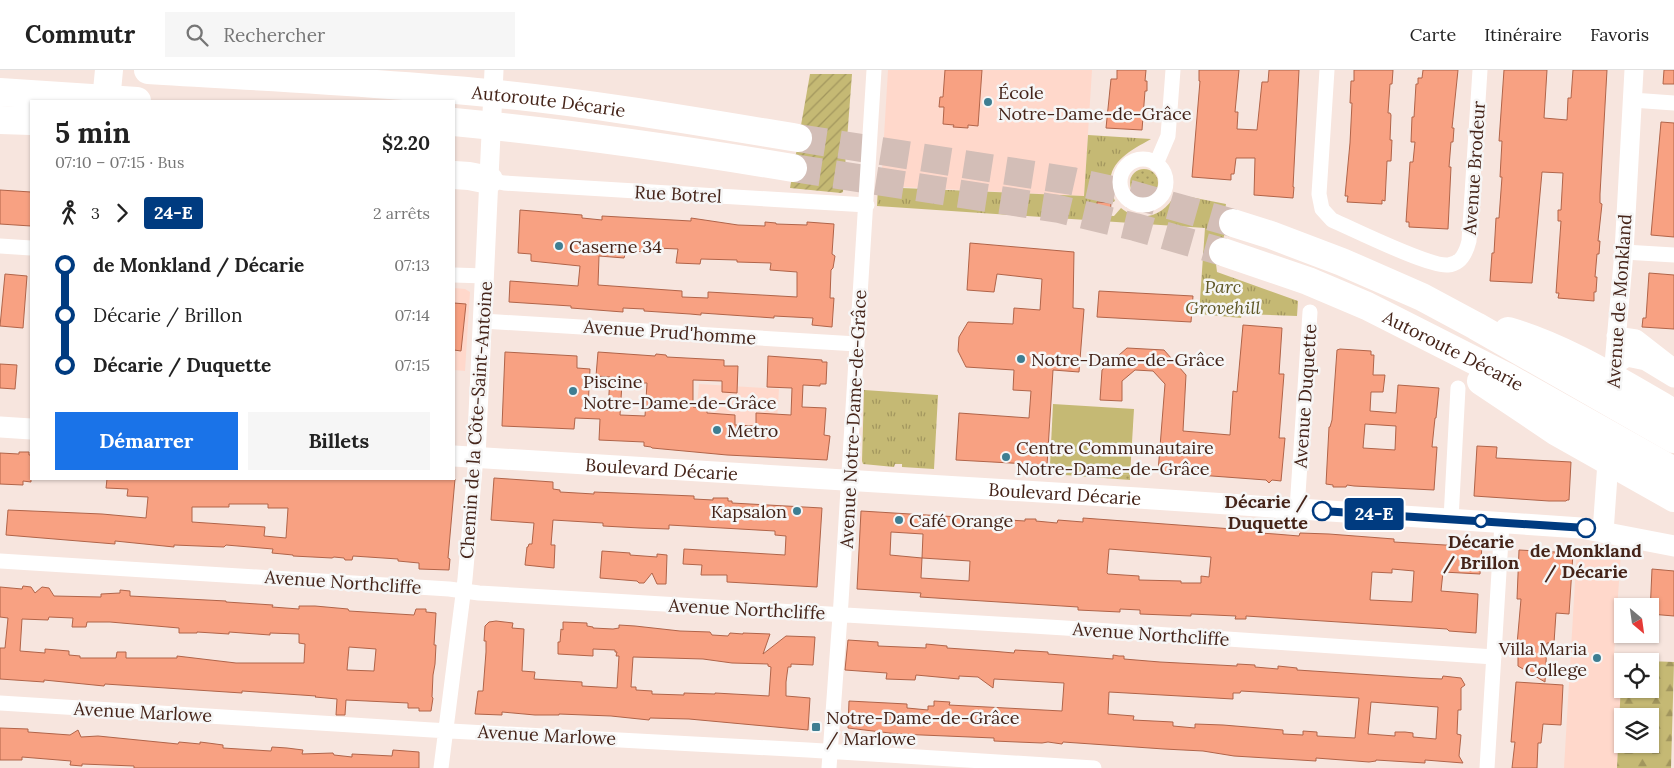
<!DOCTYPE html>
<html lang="fr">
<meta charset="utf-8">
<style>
:root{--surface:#fff;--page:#f6f6f6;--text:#222;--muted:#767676;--line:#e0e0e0;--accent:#1a73e8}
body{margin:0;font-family:Lora,serif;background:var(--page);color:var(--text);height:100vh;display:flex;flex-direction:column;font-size:19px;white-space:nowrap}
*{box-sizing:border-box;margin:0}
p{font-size:16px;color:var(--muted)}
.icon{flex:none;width:28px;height:28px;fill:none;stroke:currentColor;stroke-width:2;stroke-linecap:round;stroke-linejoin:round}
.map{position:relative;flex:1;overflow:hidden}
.side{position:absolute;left:30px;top:30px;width:425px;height:380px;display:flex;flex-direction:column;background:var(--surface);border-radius:0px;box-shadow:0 1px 4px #0004}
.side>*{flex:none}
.badge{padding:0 10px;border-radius:4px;font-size:18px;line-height:32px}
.needle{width:32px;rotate:151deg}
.tools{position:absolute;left:1614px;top:528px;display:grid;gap:10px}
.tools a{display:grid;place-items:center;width:45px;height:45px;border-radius:0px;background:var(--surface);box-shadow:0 1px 4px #0004;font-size:25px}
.map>.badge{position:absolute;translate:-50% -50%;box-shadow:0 0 0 2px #fff}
.legs{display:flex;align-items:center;gap:8px;height:55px;padding:0 25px;font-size:16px}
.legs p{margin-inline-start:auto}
.summary{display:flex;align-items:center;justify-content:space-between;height:85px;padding:0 25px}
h1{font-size:28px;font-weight:700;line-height:38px}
.action{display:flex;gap:10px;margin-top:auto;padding:10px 25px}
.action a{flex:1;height:58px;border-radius:0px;background:var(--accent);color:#fff;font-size:20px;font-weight:700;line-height:58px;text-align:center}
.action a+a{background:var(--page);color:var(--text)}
ul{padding:0 25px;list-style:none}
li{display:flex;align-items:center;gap:18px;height:50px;font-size:19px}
li i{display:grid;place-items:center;width:8px;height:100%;margin:0 6px;background:currentColor}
li i::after{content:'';width:12px;height:12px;margin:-6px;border:4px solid;border-radius:50%;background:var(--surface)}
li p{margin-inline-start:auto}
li:first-child i{background:linear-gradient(#0000 50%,currentColor 0)}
li:last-child i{background:linear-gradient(currentColor 50%,#0000 0)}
header{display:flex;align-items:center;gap:30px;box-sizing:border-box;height:70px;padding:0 25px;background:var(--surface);border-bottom:1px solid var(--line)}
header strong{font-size:24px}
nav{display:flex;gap:28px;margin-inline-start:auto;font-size:18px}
.search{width:350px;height:45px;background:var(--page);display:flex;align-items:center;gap:12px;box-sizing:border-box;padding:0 18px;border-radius:0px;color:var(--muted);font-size:19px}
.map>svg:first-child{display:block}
.built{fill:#ffd8cb}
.grass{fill:url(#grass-dots)}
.forest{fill:url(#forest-firs);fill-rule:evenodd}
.park{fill:url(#park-tufts)}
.garden{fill:url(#garden-furrows)}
.pitch{fill:#c5b974}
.building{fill:#f8a182;stroke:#b16449;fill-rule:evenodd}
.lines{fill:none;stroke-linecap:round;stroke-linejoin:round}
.motorway-tunnel{stroke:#d3beb7;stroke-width:28;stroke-dasharray:28 14;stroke-linecap:butt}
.minor{stroke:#fff;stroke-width:15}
.tertiary{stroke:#fff;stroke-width:19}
.secondary{stroke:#fff;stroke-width:21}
.motorway{stroke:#fff;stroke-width:28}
.line-1-casing{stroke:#fff;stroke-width:11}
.line-1{stroke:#003b80;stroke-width:8}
.poi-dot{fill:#3e7e92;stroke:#f6f6f6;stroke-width:2}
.stop-1-dot{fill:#fff;stroke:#003b80;stroke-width:2.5}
.labels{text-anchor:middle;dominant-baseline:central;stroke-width:5;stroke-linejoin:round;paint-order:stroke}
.poi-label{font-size:18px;fill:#452419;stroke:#f6f6f6;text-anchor:start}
.street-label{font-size:18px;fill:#452419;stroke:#f6f6f6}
.park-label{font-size:18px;font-style:italic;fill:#5e5625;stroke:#f6f6f6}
.stop-label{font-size:18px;font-weight:bold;fill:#452419;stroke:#f6f6f6}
</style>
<header>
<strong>Commutr</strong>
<div class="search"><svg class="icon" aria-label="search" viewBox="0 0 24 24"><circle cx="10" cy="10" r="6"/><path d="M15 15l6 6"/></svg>Rechercher</div>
<nav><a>Carte</a><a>Itinéraire</a><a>Favoris</a></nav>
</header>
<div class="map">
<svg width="1674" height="698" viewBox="0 0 1674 698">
<defs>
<pattern id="grass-dots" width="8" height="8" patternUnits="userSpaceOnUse" patternTransform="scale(1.25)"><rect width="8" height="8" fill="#c5b974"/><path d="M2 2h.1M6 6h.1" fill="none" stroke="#a2965e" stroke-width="1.8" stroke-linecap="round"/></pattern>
<pattern id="forest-firs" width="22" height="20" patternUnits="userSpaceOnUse" patternTransform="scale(1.25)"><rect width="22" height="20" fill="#c5b974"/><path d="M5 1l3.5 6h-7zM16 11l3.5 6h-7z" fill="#a2965e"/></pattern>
<pattern id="park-tufts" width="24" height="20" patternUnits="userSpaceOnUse" patternTransform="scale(1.25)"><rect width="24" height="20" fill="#c5b974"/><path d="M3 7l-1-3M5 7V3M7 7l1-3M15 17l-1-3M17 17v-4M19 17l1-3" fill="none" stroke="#a2965e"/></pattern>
<pattern id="garden-furrows" width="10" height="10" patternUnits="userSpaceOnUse" patternTransform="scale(1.25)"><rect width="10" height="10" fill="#c5b974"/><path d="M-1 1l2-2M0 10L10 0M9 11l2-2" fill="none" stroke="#a2965e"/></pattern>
</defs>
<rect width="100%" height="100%" fill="#f7e5de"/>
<!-- built -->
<path class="built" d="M888,0H1092L1084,126L881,116Z
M454,218L465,219L470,222L465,301L454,300Z
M699,314L779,319L775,383L693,377Z
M1577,478L1621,482L1614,584L1623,585L1617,698H1564Z"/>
<!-- grass -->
<path class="grass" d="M1130 113a14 14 0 1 1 28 0a14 14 0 1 1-28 0Z
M1052,400L1130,405V410L1052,404Z"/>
<!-- forest -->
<path class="forest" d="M1623,585C1639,593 1657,591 1674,592L1671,698H1617L1622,591V619H1650V591H1623ZM1622,646H1650V674H1622Z"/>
<!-- park -->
<path class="park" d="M1088,65L1151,69C1124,84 1100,97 1115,131L1111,133L1097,132V145L1114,146L1121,138C1140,154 1165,146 1175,124L1226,134L1224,147L1228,152L1216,194L1217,202L1298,231L1297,246L1242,244L1241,248L1199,244L1205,158L877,136L878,117L1084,126Z
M864,320L938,325L934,399L902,397V394H895L894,397L863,394L862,391Z"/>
<!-- garden -->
<path class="garden" d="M810,4H852L843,122L841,123L790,118Z"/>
<!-- pitch -->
<path class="pitch" d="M1053,334L1134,339L1130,405L1052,400L1050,395Z"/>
<!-- building -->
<path class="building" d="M945,0H982L978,56L968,55V58L953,57L954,55L943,54L944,37H939L940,27H943Z
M1117,0H1146L1145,11H1147V21H1145L1142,60L1106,58L1111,9H1117Z
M1199,0H1239L1235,42H1238L1237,59L1257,60L1262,12H1268L1269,0H1299L1293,117H1294L1293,128L1254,125L1255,88H1236L1234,104H1231V110L1192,107L1200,11H1199Z
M1354,0H1393L1392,14H1390L1388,43H1390L1391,45L1390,70H1392L1391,91H1387L1385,131L1382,130V134L1347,132L1348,126H1345L1350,73L1352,33H1350L1351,11H1354Z
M1423,0H1458L1452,58H1454L1453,72H1451L1449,97H1451L1448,159L1409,157V152H1406L1410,92H1413L1415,72H1411L1412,47H1414L1416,14H1418V8H1422Z
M1504,0H1547L1544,48L1567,50L1568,28H1571L1573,0H1607L1600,124V133L1602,134L1598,171H1600L1599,184H1597L1595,207H1597L1596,222H1594V231L1558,228L1559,223H1556L1561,151H1558V140H1561L1563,103L1542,102L1532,213L1490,211L1492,183H1494L1496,148H1499L1502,107H1500L1502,71H1499Z
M1664,0H1674V14H1663Z
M1661,52L1674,53V167L1651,165Z
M0,120L31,122V156L0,154Z
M1097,132L1111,133L1110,146L1097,145Z
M520,140L582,145V148L602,150V146L691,151V148L738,155L765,156V152L776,153V154L807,155V152L834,154L832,184L835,186L833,198L831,200L830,228H834L832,257L812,255L813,248L774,246V248L701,243V245L690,244L644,241V239L623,238V242L571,238V236L509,232L510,211L578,216L580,196L531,191V184L518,183ZM656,178L678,179L676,193L700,194L701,189L737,190V192L771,193L770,200L797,202V227L708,222V228L682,227V221L598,215L599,186L624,188L626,181L655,182Z
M970,173L1074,182L1073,238L1084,239L1079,302L1053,300L1047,395L956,390L959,343L1029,348L1031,321L1013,320L1014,300L966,297L958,281L959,267L968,252L1013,254L1014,238L1040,240L1042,209L997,204L994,222L967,220Z
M1649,203L1674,205V259L1642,257L1643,248H1646Z
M5,204L27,206L23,258L0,256Z
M1099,221L1193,226L1191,252L1097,247Z
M454,233L466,234L461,281L454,280Z
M1243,255L1282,258L1279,304H1284L1279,368H1285L1281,411L1272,410L1269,413L1266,410L1158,402L1165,314L1153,301L1135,300L1122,311V331L1100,330L1102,300L1127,278L1164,280L1186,305L1183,361L1230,365L1233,321L1237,322Z
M1340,279L1371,281V285H1374L1373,305H1385L1383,322H1371L1370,341L1396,343L1398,315L1439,318L1436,348H1435L1432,377H1437L1434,420L1354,416L1347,415L1346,417H1333V415L1326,414L1329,357H1330L1332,350L1337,280ZM1365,354L1396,356L1395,380L1363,378Z
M505,282L577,286V298L590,299L588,338L608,340L610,307L596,306L598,282L655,286L656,284L666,285L667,287L724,290V296H738L737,323L722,322V311L693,310V337L707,338V343L735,345V355L756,356V343L791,345L792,318L767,317L768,286L822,290V292H827L826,314H820V316L803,315L802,337L826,338L824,365L830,366L827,390L727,385L652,378L651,377L644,376V372L599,370L600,349L575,348L574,359L502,356ZM622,313H647L645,346L620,345Z
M0,294L17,295L15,319L0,318Z
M1477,376L1497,377L1496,388L1571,392L1569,430H1567L1566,431H1549L1474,426Z
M19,382H29V385H31V412L23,411V415L0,414V383L19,384Z
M494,408L553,412V419L560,420V422L594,424V422L694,426V429L713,430V428H728V431H732V433L822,438L817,517L727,512V505H701L702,495L683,494L684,479L785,485L786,466L775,465V461L669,455V459L640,458L603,456V453L553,450L551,475H555L554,498L525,495L527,477H528L529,474H532L534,453L491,450Z
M107,409H455L448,488L450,489L449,500L419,499V493L398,491V489L353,486L352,490H345L344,488L334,487L332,488L293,486V485L272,483L273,479L226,475L224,477L174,475V477L115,471V474L6,465L8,440L102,444L146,448L148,427L127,426L128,419L106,418ZM229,434H268V438H288L286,468L264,466L265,457L192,452V437H229Z
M861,441L1025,451V449H1036V451L1057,453L1058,450L1083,452V448L1260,461V463L1275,464L1299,466L1300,463L1329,464L1394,469V472L1462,476L1463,473L1482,475L1480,504L1443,502L1441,521L1478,524L1476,563L1449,561L1447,559L1246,546V549H1235L1236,546L1191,544V546L1140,544V540L1120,539V542L1078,540V537L920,527L921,523L857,519ZM891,462L923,464L922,488L890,485ZM1109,479L1211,487L1209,507L1201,506V513H1181V511L1139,510V506L1108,504L1107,503ZM922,488L970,491L969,511L921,508ZM1392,499L1414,501L1412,532L1370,530L1372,502L1392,503Z
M1519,480L1573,483L1569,544L1556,543L1554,573H1547L1545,612L1518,596V587L1516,586L1521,529H1517Z
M602,481L630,483V485L657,487V484L667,485L666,514H657L652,503L644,513H639L637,511L600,508Z
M1652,499L1674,501V546L1650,544Z
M23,516L31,517L35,523L42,517L49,518L54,526L101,527V524L120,523V520L130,521V526L226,531V532L273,535L272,537L299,539V536H315L348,539L349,541L414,545L416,539H426V542L436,543L434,575H436L435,594L433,605L432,627L433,628L431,641H419V638H408V633L346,630L345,645H336L337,629L315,627L316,626L242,621V623L105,614L104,616L44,610V612L0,609V578H5L8,548L0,547V517L22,519ZM49,547L73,548L72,557H86L87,552H110L179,558V563H197V562L229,564V562L270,565V563L299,564V573L305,574L304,593H236L177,586V588H126V582H117L116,588H80V586L69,585V581L45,579V583L20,581L22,549L48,550ZM349,577L376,579L374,601L347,600Z
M496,551L513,553L512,558L524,559L522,601L535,602L534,609L582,612V616L617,618L619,586H616L617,582H615V580L593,579V586L558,584V572H560L561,559L563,560V552L587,553V556L593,557V558L613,559L619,558V555L635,556L680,561L710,562L712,565L728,566L730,563L743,564V563L770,564L763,584L786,566L815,567L813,595L791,594V597H788L786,612V626L810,628L808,660L689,649L650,648L649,650L611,646L559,644V645H535L502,642V645L475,644L478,621H483L486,582V571H484L485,556L489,552ZM633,587L703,589L732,593L768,594V596L771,597L769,626L715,623V624L684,623V625L652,624V621L636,620V617H631Z
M848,570L878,572V576L926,578V574L947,576V578L991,581L1014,583L1015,580L1032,581L1048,582V584L1113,589V585L1119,586H1124V589L1160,592L1237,596V594L1255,595V597L1278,599V596L1297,598V600L1420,608L1442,609L1443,606L1461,608L1465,615L1461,618V640H1458L1457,664L1461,665L1459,686L1463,693L1425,690V693L1376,690V691L1369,692L1316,688V691L1234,686L1203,681L1164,679L1063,672L1062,674L1048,672L1042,673L1017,672L994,671V668L898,664L848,658L849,631L907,634V638L928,640V636H934V631L950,632L949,635L1062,641L1064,613L994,609L993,618L978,607L959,606V609L916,605L915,610L886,609L887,603L845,600ZM1241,621L1359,628L1355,668L1317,666V662L1303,661V665L1283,664V660L1223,655L1195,654V658L1173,656V652L1133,650L1134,646L1108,644L1109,622L1233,629V623H1240ZM1371,632L1438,637L1436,669L1413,667V663L1405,662H1395V666L1368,664Z
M1516,612L1563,615L1561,655L1543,654L1541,673H1538L1537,698H1512L1515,672H1511Z
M0,658L28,659V662L70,665L78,660L81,667L98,666L178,674L179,672L200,674V672L208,673L223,675V678L271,681L272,677L287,678L303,680L302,684L333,683L334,685L352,687V684L392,686L393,680L419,682V698H134V696L82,694V696L70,695L71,691L22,687V690H0Z"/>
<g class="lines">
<!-- motorway-tunnel -->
<path class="motorway-tunnel" d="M798,68L1072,111L1130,124L1233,153
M793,98L1059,139L1135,157L1223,182"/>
<!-- minor -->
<path class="minor" d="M1327,0L1319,124L1322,139L1332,150C1353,159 1429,197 1448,195C1461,194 1466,183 1469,171L1480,0
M1632,30L1674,33
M1120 112a23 23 0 1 1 46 0a23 23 0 1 1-46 0Z
M1156,94L1168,66L1173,0
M489,110L504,113L867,135
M0,176L31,178
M1624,182L1674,185
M454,205L485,206
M483,251L857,274
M1297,439L1310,242
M1451,449L1458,318
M0,491L449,519L479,523L1065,558L1494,587
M0,633L432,660L808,680L1094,698
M441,698L465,509L476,387
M829,698L841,532L874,0
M1487,698L1502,453"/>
<!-- tertiary -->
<path class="tertiary" d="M1616,266L1636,269L1672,297
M1614,294L1624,182L1634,0
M476,387L494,0"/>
<!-- secondary -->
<g class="secondary">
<path d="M1612,320L1614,294L1627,286L1646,290L1674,307"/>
<path d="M0,357L31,359"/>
<path id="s1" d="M454,386L1138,428L1581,458L1674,476"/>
<path d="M1603,462L1609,378"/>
</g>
<!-- motorway -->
<g class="motorway">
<path id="s2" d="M148,0C261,7 375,12 488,23C592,33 695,51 798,68"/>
<path d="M0,22L137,31"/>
<path d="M106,31L109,0"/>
<path d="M0,50L31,51"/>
<path d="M454,52C568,63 680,79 793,98"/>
<path d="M454,105L469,106L489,110"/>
<path d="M1233,153L1271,165L1342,192L1422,227L1476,256L1674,369"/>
<path id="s3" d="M1223,182L1308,211L1367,236L1507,307L1674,401"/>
<path d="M1508,261C1567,278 1621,313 1674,343"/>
<path d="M1481,311L1557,362L1674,428"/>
</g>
</g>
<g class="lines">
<defs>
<path id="line-1" d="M1322,441L1586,458"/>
</defs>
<!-- line-1 casing -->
<use href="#line-1" class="line-1-casing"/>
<!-- line-1 -->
<use href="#line-1" class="line-1"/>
</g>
<!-- markers -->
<g class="poi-dot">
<circle cx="988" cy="32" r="5"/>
<circle cx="559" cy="176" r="5"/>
<circle cx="1021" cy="289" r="5"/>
<circle cx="573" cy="321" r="5"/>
<circle cx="717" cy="360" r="5"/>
<circle cx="1006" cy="387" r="5"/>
<circle cx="797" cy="441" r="5"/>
<circle cx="899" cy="450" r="5"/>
<circle cx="1597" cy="588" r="5"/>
<rect x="811" y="652" width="10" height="10" rx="2.5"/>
</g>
<g class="stop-1-dot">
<circle cx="1322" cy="441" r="9"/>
<circle cx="1481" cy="451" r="6"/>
<circle cx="1586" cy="458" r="9"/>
</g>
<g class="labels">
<!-- poi labels -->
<g class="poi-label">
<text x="998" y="22">École<tspan x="998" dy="21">Notre-Dame-de-Grâce</tspan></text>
<text x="569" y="176">Caserne 34</text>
<text x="1031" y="289">Notre-Dame-de-Grâce</text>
<text x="583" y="311">Piscine<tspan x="583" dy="21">Notre-Dame-de-Grâce</tspan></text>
<text x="727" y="360">Metro</text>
<text x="1016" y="377">Centre Communautaire<tspan x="1016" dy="21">Notre-Dame-de-Grâce</tspan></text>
<text x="787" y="441" text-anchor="end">Kapsalon</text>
<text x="909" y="450">Café Orange</text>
<text x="1587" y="578" text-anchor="end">Villa Maria<tspan x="1587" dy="21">College</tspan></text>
<text x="826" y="647">Notre-Dame-de-Grâce<tspan x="826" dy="21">/ Marlowe</tspan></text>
</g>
<!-- street labels -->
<g class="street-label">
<text stroke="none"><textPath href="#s2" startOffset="402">Autoroute Décarie</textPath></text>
<text transform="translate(1474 98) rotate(-86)">Avenue Brodeur</text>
<text transform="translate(678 124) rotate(3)">Rue Botrel</text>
<text transform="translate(1619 231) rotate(-86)">Avenue de Monkland</text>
<text transform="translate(670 262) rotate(4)">Avenue Prud'homme</text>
<text stroke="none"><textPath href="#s3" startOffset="251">Autoroute Décarie</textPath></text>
<text transform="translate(1305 326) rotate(-86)">Avenue Duquette</text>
<text transform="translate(853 349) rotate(-87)">Avenue Notre-Dame-de-Grâce</text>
<text transform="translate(476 350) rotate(-86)">Chemin de la Côte-Saint-Antoine</text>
<text stroke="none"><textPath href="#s1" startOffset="208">Boulevard Décarie</textPath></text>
<text stroke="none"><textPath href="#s1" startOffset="612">Boulevard Décarie</textPath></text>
<text transform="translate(343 512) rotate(4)">Avenue Northcliffe</text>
<text transform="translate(747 539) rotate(3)">Avenue Northcliffe</text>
<text transform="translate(1151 564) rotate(4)">Avenue Northcliffe</text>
<text transform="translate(143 642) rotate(3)">Avenue Marlowe</text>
<text transform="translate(547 665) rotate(3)">Avenue Marlowe</text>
</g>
<!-- park labels -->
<g class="park-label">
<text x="1223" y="216">Parc<tspan x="1223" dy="21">Grovehill</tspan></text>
</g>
<!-- stop labels -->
<g class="stop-label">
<text x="1308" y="431" text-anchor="end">Décarie /<tspan x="1308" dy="21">Duquette</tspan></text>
<text x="1481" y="471">Décarie<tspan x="1481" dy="21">/ Brillon</tspan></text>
<text x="1586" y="480">de Monkland<tspan x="1586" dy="21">/ Décarie</tspan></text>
</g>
</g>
</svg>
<div class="tools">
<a><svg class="needle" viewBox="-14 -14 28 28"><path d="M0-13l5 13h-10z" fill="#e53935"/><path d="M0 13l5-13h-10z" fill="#767676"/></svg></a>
<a><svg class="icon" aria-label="locate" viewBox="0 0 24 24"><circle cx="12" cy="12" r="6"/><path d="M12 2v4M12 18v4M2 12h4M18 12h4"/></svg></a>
<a><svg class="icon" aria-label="layers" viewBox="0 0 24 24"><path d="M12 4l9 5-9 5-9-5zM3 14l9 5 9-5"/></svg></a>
</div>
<b class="badge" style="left:1374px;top:444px;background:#003b80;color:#fff">24-E</b>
<section class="side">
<div class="summary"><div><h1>5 min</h1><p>07:10 – 07:15 · Bus</p></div><b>$2.20</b></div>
<div class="legs"><svg class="icon" aria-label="walk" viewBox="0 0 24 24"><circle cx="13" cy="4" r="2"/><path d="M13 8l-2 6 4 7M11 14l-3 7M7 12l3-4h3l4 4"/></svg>3<svg class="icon" aria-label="forward" viewBox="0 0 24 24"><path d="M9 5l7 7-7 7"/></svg><b class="badge" style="background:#003b80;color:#fff">24-E</b><p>2 arrêts</p></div>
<ul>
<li><i style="color:#003b80"></i><b>de Monkland / Décarie</b><p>07:13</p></li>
<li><i style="color:#003b80"></i><span>Décarie / Brillon</span><p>07:14</p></li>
<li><i style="color:#003b80"></i><b>Décarie / Duquette</b><p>07:15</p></li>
</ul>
<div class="action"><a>Démarrer</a><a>Billets</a></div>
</section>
</div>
